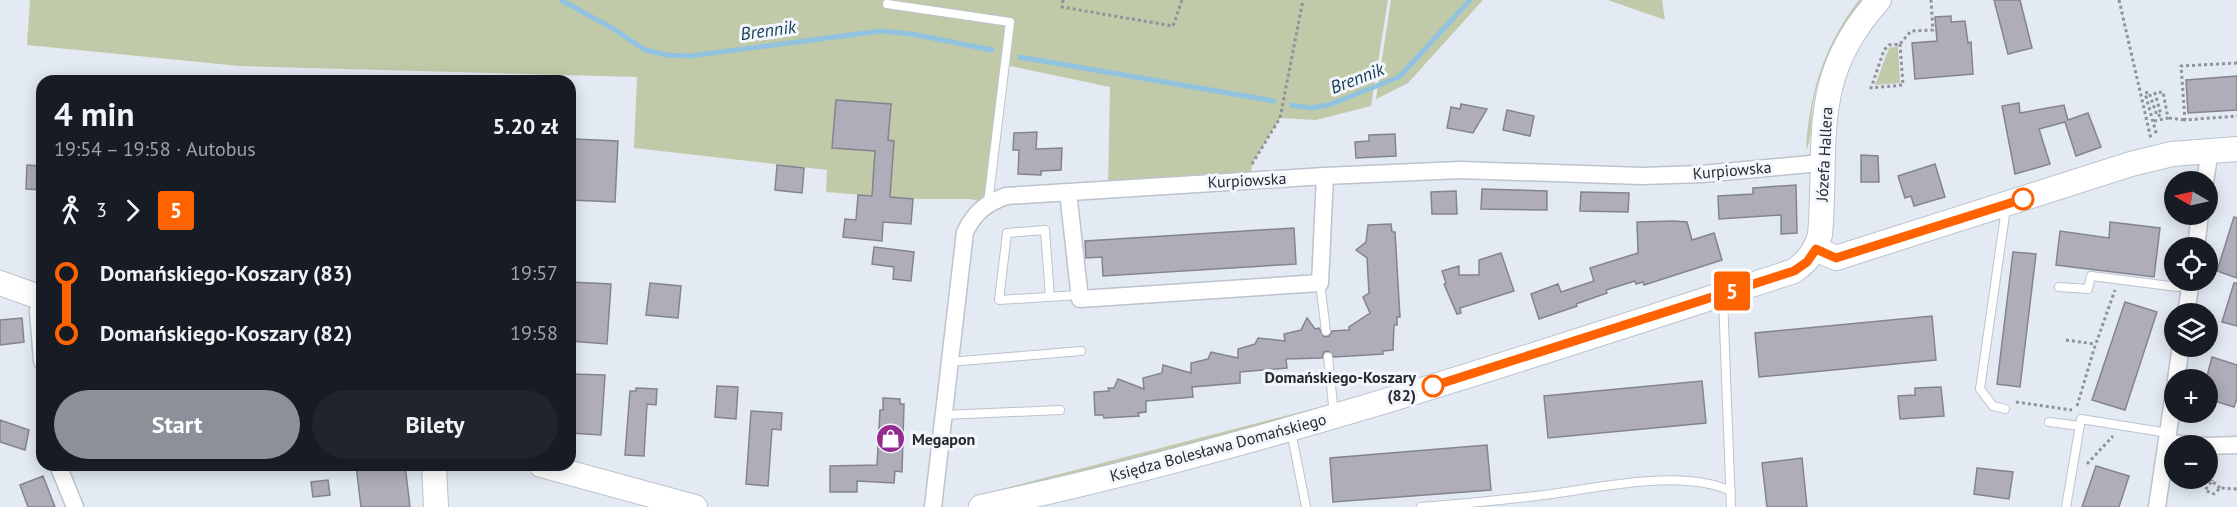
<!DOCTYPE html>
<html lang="pl">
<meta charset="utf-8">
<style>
:root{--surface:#171b24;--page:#20242c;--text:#f1f3f6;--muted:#9ea1a6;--accent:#8c9099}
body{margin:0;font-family:"PT Sans",sans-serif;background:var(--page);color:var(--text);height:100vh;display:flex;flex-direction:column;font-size:22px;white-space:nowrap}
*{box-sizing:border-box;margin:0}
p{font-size:20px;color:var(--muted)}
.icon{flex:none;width:33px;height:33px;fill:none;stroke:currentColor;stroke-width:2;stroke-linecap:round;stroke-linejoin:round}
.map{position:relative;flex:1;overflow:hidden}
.side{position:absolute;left:36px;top:75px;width:540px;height:396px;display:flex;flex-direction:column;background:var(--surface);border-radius:18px;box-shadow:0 3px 15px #0003}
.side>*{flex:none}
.badge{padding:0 12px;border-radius:4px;font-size:21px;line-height:39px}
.needle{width:39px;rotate:279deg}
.fabs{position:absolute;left:2164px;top:171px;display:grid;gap:12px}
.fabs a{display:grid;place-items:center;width:54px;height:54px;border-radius:50%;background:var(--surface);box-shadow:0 3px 15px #0003;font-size:30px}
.map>.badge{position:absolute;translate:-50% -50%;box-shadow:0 0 0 3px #fff}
.legs{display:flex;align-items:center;gap:9px;height:66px;padding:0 18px;font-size:20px}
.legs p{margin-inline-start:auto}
.head{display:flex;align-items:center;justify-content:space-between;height:102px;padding:0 18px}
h1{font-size:33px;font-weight:700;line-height:45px}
.cta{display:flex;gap:12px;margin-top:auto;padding:12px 18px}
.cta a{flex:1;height:69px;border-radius:36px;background:var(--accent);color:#fff;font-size:24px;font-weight:700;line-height:69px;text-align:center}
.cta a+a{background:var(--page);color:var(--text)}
ul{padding:0 18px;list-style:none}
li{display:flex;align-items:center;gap:21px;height:60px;font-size:22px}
li i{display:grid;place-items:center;width:9px;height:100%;margin:0 8px;background:currentColor}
li i::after{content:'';width:15px;height:15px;margin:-8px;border:4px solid;border-radius:50%;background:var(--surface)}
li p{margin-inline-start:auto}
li:first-child i{background:linear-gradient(#0000 50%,currentColor 0)}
li:last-child i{background:linear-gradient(currentColor 50%,#0000 0)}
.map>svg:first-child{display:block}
.green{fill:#c0caa8}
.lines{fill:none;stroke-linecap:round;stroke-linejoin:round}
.stream{stroke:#91c3e0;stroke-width:5}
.building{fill:#aeadb9;stroke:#84848e;stroke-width:1.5}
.lane-casing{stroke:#bcc3cd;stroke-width:10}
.street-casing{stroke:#bcc3cd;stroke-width:19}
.secondary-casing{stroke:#bcc3cd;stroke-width:26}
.path{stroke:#8e939a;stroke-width:3;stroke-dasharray:3 3;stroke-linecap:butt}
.lane{stroke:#fff;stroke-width:8}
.street{stroke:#fff;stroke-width:16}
.secondary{stroke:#fff;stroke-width:24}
.line-1-casing{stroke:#fff;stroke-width:14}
.line-1{stroke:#ff6200;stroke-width:9}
.stop-1-dot{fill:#fff;stroke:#ff6200;stroke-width:3}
.labels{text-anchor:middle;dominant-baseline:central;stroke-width:6;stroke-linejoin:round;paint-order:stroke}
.street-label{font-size:16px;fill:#282b2e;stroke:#f3f7fd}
.stop-label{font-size:16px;font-weight:bold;fill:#282b2e;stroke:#f3f7fd;text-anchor:end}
.poi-label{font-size:16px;font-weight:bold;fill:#282b2e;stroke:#f3f7fd;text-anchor:start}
.water-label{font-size:18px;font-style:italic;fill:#133c51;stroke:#f3f7fd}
</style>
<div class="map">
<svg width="2237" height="507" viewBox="0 0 2237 507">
<rect width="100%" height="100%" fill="#e3eaf4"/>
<!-- green -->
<path class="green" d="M30,0H1388L1371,106L1316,120L1280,118L1253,162L1249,181L1108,188L1110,87L1005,65L988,203L970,199H913L826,192L827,170L634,148L637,77L239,66L27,45Z
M1391,0H1483L1408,83L1376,99Z
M1608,0H1662L1665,20Z
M1859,0H1862C1838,30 1820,66 1813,104C1810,118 1813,138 1806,150C1809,94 1824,45 1859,0Z
M1898,46L1900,83L1875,85L1889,48Z
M1320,407L1314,413L979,499L978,495Z"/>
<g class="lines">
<!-- stream -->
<path class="stream" d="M561,0L612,28L645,50L667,55L690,56L881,31L912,34L992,50
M1020,57L1274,101
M1292,105L1311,108L1329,105L1399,77L1470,0"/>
</g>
<!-- building -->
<path class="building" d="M1994,0H2020L2032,48L2008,54Z
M1951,16V22L1965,21L1968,43L1971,42L1973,74L1915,79L1912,43L1937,41L1935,17Z
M2237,76V110L2188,113L2186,80Z
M836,100L891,104L888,140L894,141L890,197L913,199L911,224L883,222L882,241L843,237L845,219L856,220L858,195L872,196L875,151L832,148Z
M2019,103L2020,113L2064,105L2068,120L2088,113L2101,147L2076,156L2065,122L2039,129L2050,164L2015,174L2002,106Z
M1461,104L1487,109L1473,133L1447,128L1451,107L1460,109Z
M1507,110L1534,116L1530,136L1503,130Z
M1037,132L1036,149L1062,148L1061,170L1041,171V175L1018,174L1019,150H1013L1014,133Z
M1395,134L1396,156L1356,158L1355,142L1369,141V135Z
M574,139L618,141L615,202L570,200Z
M1861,155L1878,156L1879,182H1861Z
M1935,164L1945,197L1914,206L1911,196L1905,198L1898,176Z
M27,165L42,166V190L26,189Z
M777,165L804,168L802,193L775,190Z
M1796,185L1797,233L1781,234V215L1719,219L1718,196L1753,194V188Z
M1482,189L1547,191V210L1481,209Z
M1456,191L1457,214H1432L1431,192Z
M1581,192L1629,193L1628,212L1580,211Z
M2234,217L2237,218V278L2217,271Z
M1674,221L1687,222L1692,240L1714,233L1722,260L1644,285L1643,282L1636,284L1635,281L1606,290L1607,293L1576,304L1577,306L1539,319L1531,294L1558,284L1561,292L1594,281L1590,268L1638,253L1637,222Z
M2110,222L2160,228L2154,277L2056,265L2060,231L2109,238Z
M1391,224L1392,232H1395L1400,317H1397V325H1394L1393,350L1383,351V354L1334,357L1328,351L1324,352L1322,358L1286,359L1287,368L1240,372V383L1192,387L1193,397L1146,401V412L1138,413L1139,416L1104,418L1103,415H1095L1094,392L1109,391L1108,388H1114L1118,379L1144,389L1143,378L1162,373L1163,365L1191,373V363L1208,359L1211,352L1238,358V349L1255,344L1258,338L1285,341L1284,334L1301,330L1307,318L1315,329L1319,328L1324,337L1329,336L1332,331L1349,330V327L1370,313L1363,297L1369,293L1367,258L1356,250L1366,242L1368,225Z
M1294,228L1296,264L1103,276L1102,257L1086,258L1085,241Z
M874,247L914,252L911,281L893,279L894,267L872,264Z
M2013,252L2036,254L2020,387L1997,384Z
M1501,253L1514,291L1460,308L1461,313L1457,314L1444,284L1446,283L1442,271L1459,266V275H1479V260Z
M570,282L611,284L607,344L570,341Z
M650,283L681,286L678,318L646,315Z
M2234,283H2237V326L2222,322Z
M2125,302L2157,312L2125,410L2092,400Z
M1932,316L1936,360L1759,377L1755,333Z
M22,318L24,342L0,345V320Z
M2212,357L2237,365V398L2234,407L2208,399V380H2206Z
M570,374L605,375L601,435L570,433Z
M1702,381L1706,423L1548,438L1544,396Z
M717,386L738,387L736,419L715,417Z
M1941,387L1944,416L1900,419L1898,396L1915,395V388Z
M636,388L657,389L656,405L647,404L644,456L625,455L630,391H636Z
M883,398L900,399V404H904L902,472L895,471L894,483L857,481V492H830V466L877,465L880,410H883Z
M751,411L782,413L781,430L772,429L768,486L746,484Z
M0,420L29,430L25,450L0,442Z
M1487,445L1491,490L1333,502L1330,458Z
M1802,458L1807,507H1767L1762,463Z
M356,465H405L410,507H361Z
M2096,466L2129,476L2119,507H2082Z
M1977,468L2013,472L2009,499L1974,494Z
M43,476L55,507H28L20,485Z
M328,480L330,495L313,497L311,482Z"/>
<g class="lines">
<defs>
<path id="lane" d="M887,4L1010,22L988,203
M1320,283L1326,331
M2059,287L2088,289L2091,276L2178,287
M1050,297L1045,230L1007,233L999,300L1079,295
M1723,298L1731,507
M1328,357L1334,414
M949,362L1081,351
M2005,409L1993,406L1980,389L2006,208
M943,415L1060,410
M2049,422L2080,426
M1291,431L1306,507
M1421,507C1462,504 1503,500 1544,495C1599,488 1680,468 1731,491
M2066,507L2081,419L2168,433"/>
<path id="street" d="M2205,182L2210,150
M1068,192L1080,299L1320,283L1325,176
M2196,248L2200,214
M41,298L38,311L42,361
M2186,314L2191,280
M2176,380L2181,346
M2167,443L2207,446
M2208,446L2237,445
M58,465L75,507
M933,507L965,232C975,212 985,204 1006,196L1325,176L1460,170L1642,176L1702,174L1821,163
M2157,507L2175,386"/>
<path id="secondary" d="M1816,249L1836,258L2131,164L2172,154L2237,149
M0,283L42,298
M434,465L436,507
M541,465L695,507
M981,507C1257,448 1526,358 1794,271C1809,260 1815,251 1820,235C1828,141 1808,78 1879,0"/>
</defs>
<!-- lane casing -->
<use href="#lane" class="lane-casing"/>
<!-- street casing -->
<use href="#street" class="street-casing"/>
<!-- secondary casing -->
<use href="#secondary" class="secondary-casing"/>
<!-- path -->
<path class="path" d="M1063,0L1062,7L1173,26L1182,0
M2119,0L2151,139
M1900,44L1903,85L1871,88L1884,50L1889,45L1900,44L1911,31L1933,30L1931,0
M2237,63L2181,66L2185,120L2237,116
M2169,118L2185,120
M2154,121L2168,118L2163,92L2155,93L2161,115L2157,116L2149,92L2145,93L2157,136
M1252,164L1280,118L1303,0
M2066,340L2095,344
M2016,402L2072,410
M2077,406L2094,349L2115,290
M2210,462L2212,481
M2087,464L2113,436
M2220,488L2212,481L2205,490L2214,494L2220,488L2237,489"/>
<!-- lane -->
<use href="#lane" class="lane"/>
<!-- street -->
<use href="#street" class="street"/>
<!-- secondary -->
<use href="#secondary" class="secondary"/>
</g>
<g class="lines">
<defs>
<path id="line-1" d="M1433,386L1794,271L1807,262L1816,249L1836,258L2023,199"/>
</defs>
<!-- line-1 casing -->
<use href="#line-1" class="line-1-casing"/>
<!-- line-1 -->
<use href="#line-1" class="line-1"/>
</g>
<!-- icons -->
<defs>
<symbol id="shop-disc" viewBox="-11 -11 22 22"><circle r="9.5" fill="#952b8e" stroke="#f3f7fd"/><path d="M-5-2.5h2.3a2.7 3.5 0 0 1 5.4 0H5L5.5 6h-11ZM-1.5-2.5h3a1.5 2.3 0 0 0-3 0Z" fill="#fff"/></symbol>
</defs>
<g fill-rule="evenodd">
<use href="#shop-disc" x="874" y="422" width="33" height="33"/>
</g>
<!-- markers -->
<g class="stop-1-dot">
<circle cx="2023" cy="199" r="10"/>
<circle cx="1433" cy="386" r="10"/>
</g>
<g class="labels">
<!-- street labels -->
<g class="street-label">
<text transform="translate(1824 154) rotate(-87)">Józefa Hallera</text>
<text transform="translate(1732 170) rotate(-5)">Kurpiowska</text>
<text transform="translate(1247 180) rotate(-3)">Kurpiowska</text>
<text transform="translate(1218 447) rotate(-15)">Księdza Bolesława Domańskiego</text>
</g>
<!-- stop labels -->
<g class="stop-label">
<text x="1416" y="377">Domańskiego-Koszary<tspan x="1416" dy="18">(82)</tspan></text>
</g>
<!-- poi labels -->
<g class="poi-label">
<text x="912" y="439">Megapon</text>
</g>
<!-- water labels -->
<g class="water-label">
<text transform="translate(768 30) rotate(-8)">Brennik</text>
<text transform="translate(1357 78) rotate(-21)">Brennik</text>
</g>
</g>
</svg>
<div class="fabs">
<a><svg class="needle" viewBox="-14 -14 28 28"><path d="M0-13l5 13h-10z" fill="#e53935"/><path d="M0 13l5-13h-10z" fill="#9ea1a6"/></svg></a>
<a><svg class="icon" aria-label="locate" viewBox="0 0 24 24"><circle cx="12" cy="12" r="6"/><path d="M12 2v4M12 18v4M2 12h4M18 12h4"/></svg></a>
<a><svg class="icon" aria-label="layers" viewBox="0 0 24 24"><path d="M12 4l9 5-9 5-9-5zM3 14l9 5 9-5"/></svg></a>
<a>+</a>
<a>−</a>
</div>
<b class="badge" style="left:1732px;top:291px;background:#ff6200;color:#fff">5</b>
<section class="side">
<div class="head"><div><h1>4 min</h1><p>19:54 – 19:58 · Autobus</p></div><b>5.20 zł</b></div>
<div class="legs"><svg class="icon" aria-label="walk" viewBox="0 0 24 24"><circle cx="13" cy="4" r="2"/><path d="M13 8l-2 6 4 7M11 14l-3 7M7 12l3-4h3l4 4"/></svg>3<svg class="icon" aria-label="forward" viewBox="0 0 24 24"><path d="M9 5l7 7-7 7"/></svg><b class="badge" style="background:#ff6200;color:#fff">5</b></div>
<ul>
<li><i style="color:#ff6200"></i><b>Domańskiego-Koszary (83)</b><p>19:57</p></li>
<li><i style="color:#ff6200"></i><b>Domańskiego-Koszary (82)</b><p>19:58</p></li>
</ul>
<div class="cta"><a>Start</a><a>Bilety</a></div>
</section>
</div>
